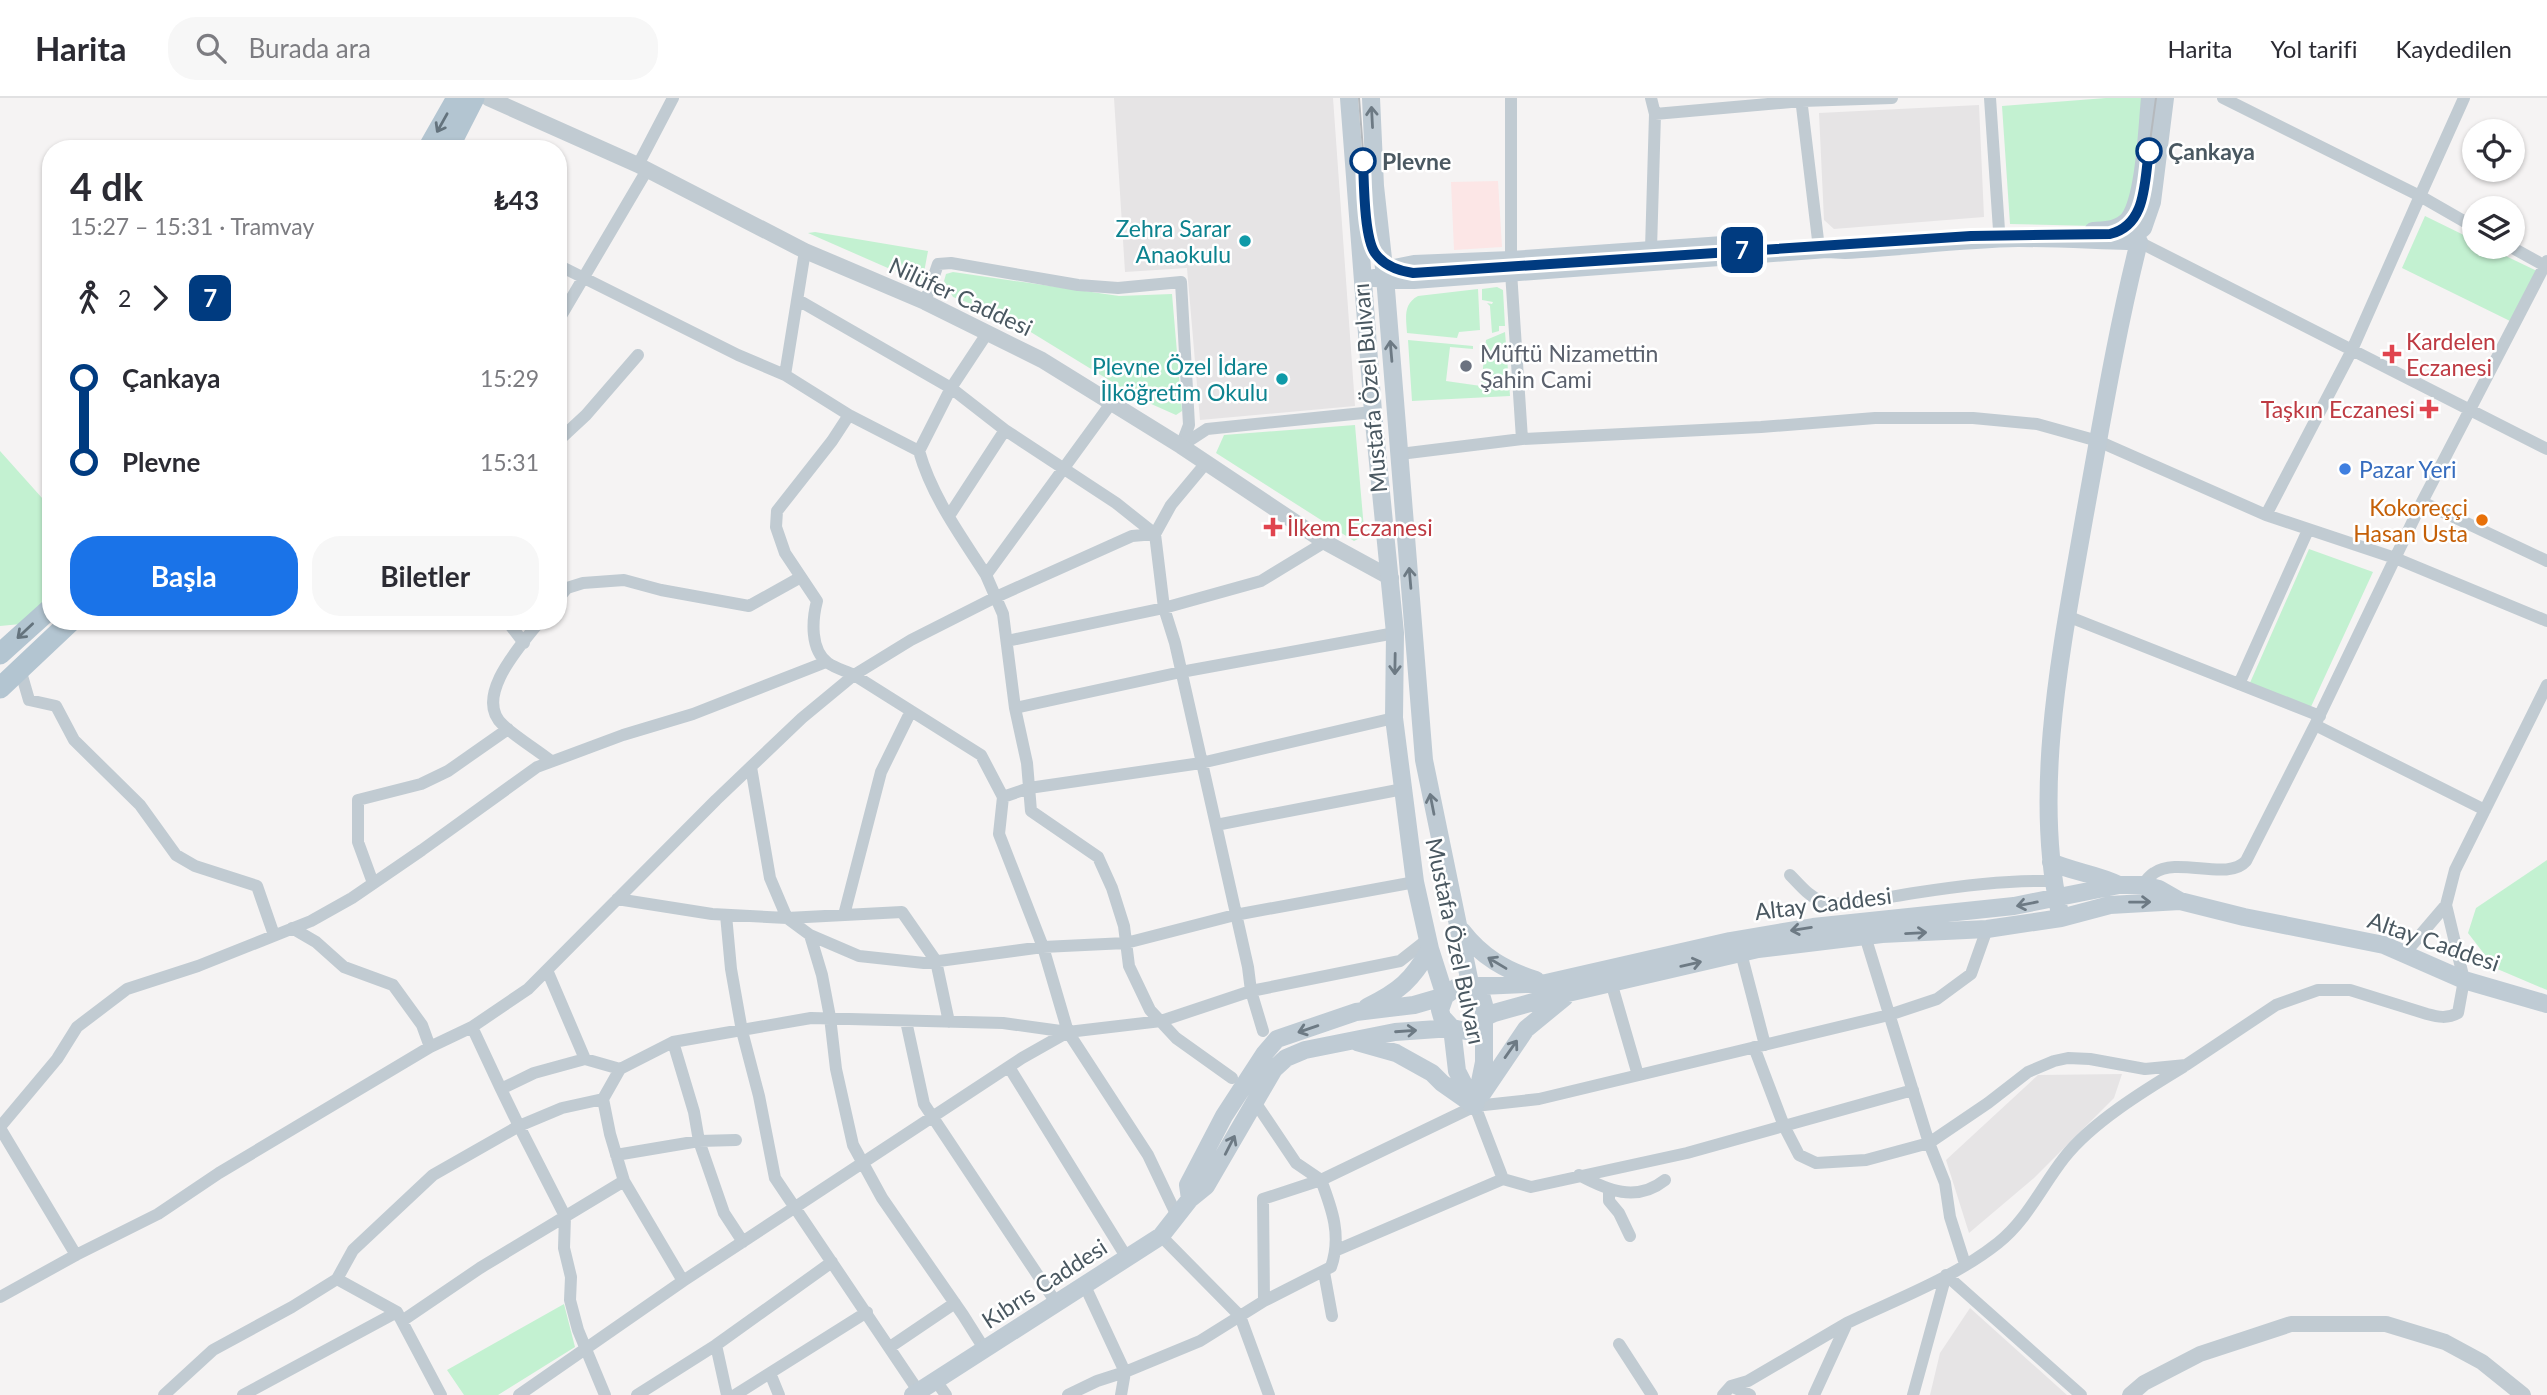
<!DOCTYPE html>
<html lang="tr">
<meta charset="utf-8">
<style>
:root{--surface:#fff;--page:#f7f7f7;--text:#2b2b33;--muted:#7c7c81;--line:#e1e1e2;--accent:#1a73e8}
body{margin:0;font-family:Lato,sans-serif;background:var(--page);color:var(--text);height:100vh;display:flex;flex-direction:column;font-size:26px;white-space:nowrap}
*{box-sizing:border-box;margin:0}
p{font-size:23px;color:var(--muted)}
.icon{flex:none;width:38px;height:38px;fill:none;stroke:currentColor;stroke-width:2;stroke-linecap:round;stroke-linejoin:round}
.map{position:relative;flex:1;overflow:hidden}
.side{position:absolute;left:42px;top:42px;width:525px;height:490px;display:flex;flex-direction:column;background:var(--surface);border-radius:28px;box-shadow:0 2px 5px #0004}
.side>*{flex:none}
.badge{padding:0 14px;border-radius:10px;font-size:24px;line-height:46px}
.controls{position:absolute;left:2462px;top:21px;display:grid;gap:14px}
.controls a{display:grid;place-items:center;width:63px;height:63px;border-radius:50%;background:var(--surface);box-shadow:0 2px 5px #0004;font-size:35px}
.map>.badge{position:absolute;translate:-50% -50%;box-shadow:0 0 0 4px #fff}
.legs{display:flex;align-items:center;gap:10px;height:77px;padding:0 28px;font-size:23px}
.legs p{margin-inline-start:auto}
.head{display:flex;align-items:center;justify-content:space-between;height:119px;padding:0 28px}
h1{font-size:38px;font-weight:700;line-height:52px}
.primary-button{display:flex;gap:14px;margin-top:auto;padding:14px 28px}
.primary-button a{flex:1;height:80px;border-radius:28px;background:var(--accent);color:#fff;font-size:28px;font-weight:700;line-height:80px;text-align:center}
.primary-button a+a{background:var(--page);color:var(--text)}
ul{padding:0 28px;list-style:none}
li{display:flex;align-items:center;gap:24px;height:84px;font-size:26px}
li i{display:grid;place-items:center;width:10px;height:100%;margin:0 9px;background:currentColor}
li i::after{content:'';width:18px;height:18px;margin:-9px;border:5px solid;border-radius:50%;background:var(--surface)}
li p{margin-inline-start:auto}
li:first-child i{background:linear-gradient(#0000 50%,currentColor 0)}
li:last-child i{background:linear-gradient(currentColor 50%,#0000 0)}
header{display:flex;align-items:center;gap:42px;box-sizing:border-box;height:98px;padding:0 35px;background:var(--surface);border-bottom:2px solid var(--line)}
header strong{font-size:33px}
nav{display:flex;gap:38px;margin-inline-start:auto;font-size:24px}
.search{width:490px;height:63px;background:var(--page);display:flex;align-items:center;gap:18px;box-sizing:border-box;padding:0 24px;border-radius:28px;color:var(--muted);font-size:26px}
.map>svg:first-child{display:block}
.education{fill:#e6e4e5}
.medical{fill:#fce6e6}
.green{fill:#c3f1d1}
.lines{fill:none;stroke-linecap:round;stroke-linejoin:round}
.minor{stroke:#c1cbd2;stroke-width:12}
.tertiary{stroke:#c1cbd2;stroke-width:16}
.secondary{stroke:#bfcbd4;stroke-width:18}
.primary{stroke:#b3c5d1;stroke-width:21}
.tram{stroke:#b5b9bd;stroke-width:2}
.oneway{stroke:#6d7a84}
.oneway2{stroke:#64737d}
.line-1-casing{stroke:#fff;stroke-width:16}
.line-1{stroke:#003b80;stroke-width:10}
.stop-1-dot{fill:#fff;stroke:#003b80;stroke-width:3.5}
.culture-dot{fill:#0f9aa8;stroke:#fff;stroke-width:2.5}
.health-dot{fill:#e0444e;stroke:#fff;stroke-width:2.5}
.worship-dot{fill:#6b7280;stroke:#fff;stroke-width:2.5}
.shop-dot{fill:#3f7fe0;stroke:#fff;stroke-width:2.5}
.food-dot{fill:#e8710a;stroke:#fff;stroke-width:2.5}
.labels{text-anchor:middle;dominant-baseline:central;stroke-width:5;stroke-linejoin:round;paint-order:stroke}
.stop-label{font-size:23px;font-weight:bold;fill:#4a5861;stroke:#fff;text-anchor:start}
.culture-label{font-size:23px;fill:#0d838f;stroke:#fff;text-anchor:end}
.street-label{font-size:23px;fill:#4a5861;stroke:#fff}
.health-label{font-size:23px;fill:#be3a42;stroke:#fff;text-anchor:start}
.worship-label{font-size:23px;fill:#5b616d;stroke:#fff;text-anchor:start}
.shop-label{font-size:23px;fill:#366cbe;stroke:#fff;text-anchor:start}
.food-label{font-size:23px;fill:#c56008;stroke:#fff;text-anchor:end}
</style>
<header>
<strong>Harita</strong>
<div class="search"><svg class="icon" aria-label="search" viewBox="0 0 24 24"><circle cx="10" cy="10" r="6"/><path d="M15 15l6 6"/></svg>Burada ara</div>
<nav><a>Harita</a><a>Yol tarifi</a><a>Kaydedilen</a></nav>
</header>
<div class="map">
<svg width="2547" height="1297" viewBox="0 0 2547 1297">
<rect width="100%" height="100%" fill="#f5f3f3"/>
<!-- education -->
<path class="education" d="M1114,0H1333L1355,308L1200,322L1187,170L1125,174Z
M1979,7L1984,119L1834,131L1824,122L1819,15Z
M2122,976L2114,1000L2034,1080L1969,1135L1946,1062L2038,977Z
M1970,1210L2067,1297H1930L1940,1255Z"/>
<!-- medical -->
<path class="medical" d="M1498,83L1502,149L1454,152L1451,84Z"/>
<!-- green -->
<path class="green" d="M2106,0H2146L2132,102L2121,123L2095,128L2010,126L2002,8Z
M2425,118L2474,142V149H2487L2537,173L2510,223L2402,170Z
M815,134L928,153L922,185L808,135Z
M953,174L1119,198L1172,196L1182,313L1176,317L1140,301L1006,219L953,199L944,183L946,176Z
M1497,189L1503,192L1505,228H1499V233L1492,235L1490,208L1487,205L1492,206L1493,204L1482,202V191Z
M1478,191L1480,232L1459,234L1457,240L1407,235C1406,220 1403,206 1418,198Z
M1505,234L1510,298L1412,303L1408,242L1473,248V251L1450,249L1446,283L1481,288L1486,242Z
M1355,327L1364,431L1362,439L1354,443L1216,355L1224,337Z
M0,353L51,410V498L21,526L0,528Z
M2309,451L2373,474L2309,613L2249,587Z
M2547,762V892L2495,870L2468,835L2476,810Z
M564,1206L575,1249L498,1297H464L447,1272Z"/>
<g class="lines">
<!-- minor -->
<path class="minor" d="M1801,0L1818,142
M1990,0L1999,132
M2223,0L2420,98L2464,0
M1655,16L1802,3L1892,0
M638,67L673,0
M2474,129L2420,98L2351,254L2266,417L2395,460L2547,523
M2139,144L2547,351
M2511,149L2547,169
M1651,151L1655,16L1651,0
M805,153L785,277L849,317L919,353C932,399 961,438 986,477
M1511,162V0
M558,167L738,257L785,277
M1511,174L1522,341
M798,202L951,290L1005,332L1116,405L1155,436L1171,407L1206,365
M925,204L938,166L951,165L1078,187L1118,190L1181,184L1189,327L1181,348L1207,331L1373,314
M558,223L647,72
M1112,304L986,477L1003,516L1015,610L1027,665L1031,713L1098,759L1112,790L1124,828L1129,868L1150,912L1176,940L1232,980
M849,317L832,343L777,413L776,429L785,455L817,503C812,522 810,552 828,565C835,570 846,573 854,577L911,542L996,499L1132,438L1155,436L1164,510L1175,545L1248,869L1251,893L1263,933
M558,343L586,317L638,257
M919,353L951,290L988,234
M1400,356L1522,341L1761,329L1875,320H1973L2037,326L2098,343L2266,417
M2422,404L2547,463
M949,418L1005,332
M558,501L567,490L583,485L624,482L661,492L749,508L801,479
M2067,518L2320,618
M507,523L524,545
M540,523C522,546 472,599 503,627C517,640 536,651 551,663
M1007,543L1164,510L1261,483L1325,444
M20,571L29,602L56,608L74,642L140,707L176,757L195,768L257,788L274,837
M2239,586L2308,432
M1015,610L1181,574L1395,535
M2315,627L2485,712
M1216,727L1403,691
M1790,777C1800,787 1809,799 1823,804C1842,810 1892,798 1914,795C1960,788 2006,782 2053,783
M373,785L358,744V702L421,686L448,673L508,631
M2142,787C2146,783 2149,778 2154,775C2177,758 2228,784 2246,763L2315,627L2422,404L2547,163
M617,801L712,816L787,820L770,780L751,669
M726,817L731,871L742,933L759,998L775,1080L919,1294
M844,817L881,674L911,613
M810,837L859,858L924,865L1043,849L1126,845L1235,817L1415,784
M1865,838L1929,1045L1945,1085L1950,1119L1965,1166
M1741,855L1765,947
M2405,855L2446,807L2455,772L2547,587
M1611,884L1638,977
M906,923L924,1006L1057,1206
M949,924L936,863L902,814L787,820L810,837L822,877L830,919L836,971L853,1047L882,1100L963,1217L985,1252
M472,929L501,991
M1068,934L1161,923L1251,893L1400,863L1428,841
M673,944L694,1014L699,1043L724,1115L743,1144
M430,949L472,929L528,891L716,702L802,620L854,577L981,657L1003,699
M1754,949L1784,1028L1799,1057L1816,1065L1866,1062L1929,1045L1988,1005L2028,974L2054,963L2068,960L2090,961L2145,971L2186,967L2276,907L2318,892H2350L2427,916C2438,919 2447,921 2458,915L2464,882L2446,807
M585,961L534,975L501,991L519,1028L562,1010L603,1001
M1009,969L1127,1160
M620,971L673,944L811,920L1003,925L1068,934L1022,960L683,1183
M1475,1008L1503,1081L1531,1089L1687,1055L1913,992
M0,1029L57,961L77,929L127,891L198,868L311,823L352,800L422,752L537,669L623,637L693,616L826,564
M0,1030L76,1157
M616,1057L699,1043L736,1042
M1579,1077C1607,1092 1636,1105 1665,1082
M1609,1093V1103L1619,1115L1630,1138
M1177,1118L1148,1057L1068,934L1043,849L999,736L1003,699L1029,690L1201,665L1394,620
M1161,1138L1240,1218L1269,1297
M1337,1152L1503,1081
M1324,1174L1332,1218
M337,1181L353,1152L433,1077L519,1028L565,1118L564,1150L571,1179L570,1202L578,1232L605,1297
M0,1199L76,1157L158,1116L219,1075L430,949L422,927L393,887L344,869L316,844L292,830
M1264,1203L1331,1169C1342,1138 1332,1111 1321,1082L1475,1008L1539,1001L1889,917L1937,901L1971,876L1987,831
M402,1223L480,1170L624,1083
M1847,1225C1897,1201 1954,1180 1998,1145C2027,1122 2042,1088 2064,1060C2091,1025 2145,992 2183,969
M1619,1246L1652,1297
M890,1249L955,1205
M770,1275L779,1297
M936,1283L946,1297
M1731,1288L1750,1297
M164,1297L213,1252L292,1209L337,1181L397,1214L441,1297
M243,1297L397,1214
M519,1297L683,1183L624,1083L610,1036L603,1001L620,971L585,961L547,872
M637,1297L716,1247
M727,1297L716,1247L832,1164
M735,1297L867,1214
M1068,1297L1097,1283L1125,1274L1085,1188
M1121,1297L1125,1274L1200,1243L1264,1203L1263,1101L1321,1082L1296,1065L1255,1004
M1723,1297L1731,1288L1748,1283L1847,1225L1814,1297
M1913,1297L1946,1177L2081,1297"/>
<!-- tertiary -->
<path class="tertiary" d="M488,0L638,67L805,153L925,204L1042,262L1181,348L1325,444L1391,480
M2130,1297L2144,1285L2200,1256L2291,1226H2386L2445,1244L2482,1264L2523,1297"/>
<!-- secondary -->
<path class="secondary" d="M1349,0L1373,314L1395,535L1394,620L1415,784L1430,851L1445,898L1440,912L1442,919L1452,930L1457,973L1475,1008
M1371,0L1375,88L1385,179L1424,662L1471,890L1482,900L1484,907V964L1475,1008
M2093,133C2106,132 2120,132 2129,121C2145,98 2147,29 2150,0
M1385,179L1394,170L1414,166L1511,162L1723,147
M1374,180L1414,182L1827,151L1845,152C1903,149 1960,141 2018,140C2054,140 2091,142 2127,143L2143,130L2152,104L2165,0
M2051,764C2073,774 2097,776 2119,787
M2059,811C2032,688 2063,543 2084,421C2101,328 2116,235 2139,144L2129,130
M1462,833C1482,859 1505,872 1536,882
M1367,909C1400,893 1412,882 1430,851
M1357,944L1396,955L1432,975L1442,985L1472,1006
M1482,996L1526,931L1565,899
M1190,1101L1188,1087L1224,1018L1265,955L1277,941L1356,914L1414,907L1445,898L1457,889L1546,885L1730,843L1813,829L2014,808L2119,787H2142L2159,791L2180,803L2244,819L2384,847L2464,882L2547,906
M913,1297L1161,1138L1190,1101L1206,1088L1274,971L1286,960L1305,952L1395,934L1452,930L1466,933L1473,930L1483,920L1494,915L1555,898L1758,851L1882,836L1987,831L2061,820L2110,807L2180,803"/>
<!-- primary -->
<path class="primary" d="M428,51L457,0
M448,51L474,0
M0,556L51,510
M0,590L71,523"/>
<!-- tram -->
<path class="tram" d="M1359,0L1370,144C1378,164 1392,172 1413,175L1971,138L2110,136L2127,128L2141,109L2156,0"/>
</g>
<!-- one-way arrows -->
<defs><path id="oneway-shaft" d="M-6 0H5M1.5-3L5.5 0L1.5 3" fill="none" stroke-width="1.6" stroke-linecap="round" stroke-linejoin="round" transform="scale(1.75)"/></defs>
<g class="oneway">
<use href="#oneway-shaft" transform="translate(1372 19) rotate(-93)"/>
<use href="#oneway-shaft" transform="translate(1391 253) rotate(-95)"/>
<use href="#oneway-shaft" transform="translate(1410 480) rotate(-95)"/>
<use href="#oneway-shaft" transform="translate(1395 566) rotate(91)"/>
<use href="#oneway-shaft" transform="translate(1432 706) rotate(-101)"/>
<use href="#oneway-shaft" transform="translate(2140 804) rotate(-1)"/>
<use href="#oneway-shaft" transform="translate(2027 806) rotate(169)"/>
<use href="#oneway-shaft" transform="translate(1801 831) rotate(171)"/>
<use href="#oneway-shaft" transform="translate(1916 835) rotate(-3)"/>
<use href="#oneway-shaft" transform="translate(1497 865) rotate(-149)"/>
<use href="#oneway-shaft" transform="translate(1691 866) rotate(-13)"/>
<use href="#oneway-shaft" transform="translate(1308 931) rotate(161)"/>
<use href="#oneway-shaft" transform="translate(1406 933) rotate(-4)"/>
<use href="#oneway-shaft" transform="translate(1511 951) rotate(-55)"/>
<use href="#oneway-shaft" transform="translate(1230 1047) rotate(-63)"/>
</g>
<g class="oneway2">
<use href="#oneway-shaft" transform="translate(442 25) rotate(119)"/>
<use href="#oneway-shaft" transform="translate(25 533) rotate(137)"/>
</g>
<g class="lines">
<defs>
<path id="line-1" d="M1363,63C1364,85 1364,139 1375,155C1384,168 1399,173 1413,175L1971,138L2110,136C2147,127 2144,84 2149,53"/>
</defs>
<!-- line-1 casing -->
<use href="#line-1" class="line-1-casing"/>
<!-- line-1 -->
<use href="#line-1" class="line-1"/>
</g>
<!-- markers -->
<g class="stop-1-dot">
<circle cx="2149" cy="53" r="12"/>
<circle cx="1363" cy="63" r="12"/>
</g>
<g class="culture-dot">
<circle cx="1245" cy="143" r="7"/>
<circle cx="1282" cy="281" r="7"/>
</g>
<g class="health-dot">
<path d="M2388.5 245.5h7v7h7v7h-7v7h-7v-7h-7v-7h7z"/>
<path d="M2425.5 300.5h7v7h7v7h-7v7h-7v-7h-7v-7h7z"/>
<path d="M1269.5 418.5h7v7h7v7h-7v7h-7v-7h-7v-7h7z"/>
</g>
<circle class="worship-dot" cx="1466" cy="268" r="7"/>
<circle class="shop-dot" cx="2345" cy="371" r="7"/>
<circle class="food-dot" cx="2482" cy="422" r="7"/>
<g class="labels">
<!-- stop labels -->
<g class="stop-label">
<text x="2168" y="53">Çankaya</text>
<text x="1382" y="63">Plevne</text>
</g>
<!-- culture labels -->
<g class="culture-label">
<text x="1231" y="130">Zehra Sarar<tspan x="1231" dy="26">Anaokulu</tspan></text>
<text x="1268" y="268">Plevne Özel İdare<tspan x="1268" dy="26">İlköğretim Okulu</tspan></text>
</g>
<!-- street labels -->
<g class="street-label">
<text transform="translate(961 198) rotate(25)">Nilüfer Caddesi</text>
<text transform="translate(1369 290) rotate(-95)">Mustafa Özel Bulvarı</text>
<text transform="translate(1823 805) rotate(-7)">Altay Caddesi</text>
<text transform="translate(1456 843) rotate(78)">Mustafa Özel Bulvarı</text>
<text transform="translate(2434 843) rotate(19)">Altay Caddesi</text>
<text transform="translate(1044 1185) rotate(-33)">Kıbrıs Caddesi</text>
</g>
<!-- health labels -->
<g class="health-label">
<text x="2406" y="243">Kardelen<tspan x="2406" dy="26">Eczanesi</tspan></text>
<text x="2415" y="311" text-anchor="end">Taşkın Eczanesi</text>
<text x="1287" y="429">İlkem Eczanesi</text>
</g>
<!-- worship labels -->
<g class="worship-label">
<text x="1480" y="255">Müftü Nizamettin<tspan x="1480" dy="26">Şahin Cami</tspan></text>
</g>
<!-- shop labels -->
<g class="shop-label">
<text x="2359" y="371">Pazar Yeri</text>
</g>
<!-- food labels -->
<g class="food-label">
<text x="2468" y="409">Kokoreççi<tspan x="2468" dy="26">Hasan Usta</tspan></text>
</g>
</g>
</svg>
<div class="controls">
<a><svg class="icon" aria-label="locate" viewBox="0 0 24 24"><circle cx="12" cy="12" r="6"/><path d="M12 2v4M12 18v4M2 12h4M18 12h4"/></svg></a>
<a><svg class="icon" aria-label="layers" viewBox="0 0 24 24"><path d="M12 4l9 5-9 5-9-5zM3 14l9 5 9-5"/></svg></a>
</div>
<b class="badge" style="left:1742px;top:152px;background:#003b80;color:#fff">7</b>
<section class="side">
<div class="head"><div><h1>4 dk</h1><p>15:27 – 15:31 · Tramvay</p></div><b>₺43</b></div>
<div class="legs"><svg class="icon" aria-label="walk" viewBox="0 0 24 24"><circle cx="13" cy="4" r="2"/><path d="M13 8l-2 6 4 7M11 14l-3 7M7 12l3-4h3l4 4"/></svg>2<svg class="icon" aria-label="forward" viewBox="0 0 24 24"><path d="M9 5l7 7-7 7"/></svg><b class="badge" style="background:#003b80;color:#fff">7</b></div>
<ul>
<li><i style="color:#003b80"></i><b>Çankaya</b><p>15:29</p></li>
<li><i style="color:#003b80"></i><b>Plevne</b><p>15:31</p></li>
</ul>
<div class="primary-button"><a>Başla</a><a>Biletler</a></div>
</section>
</div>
